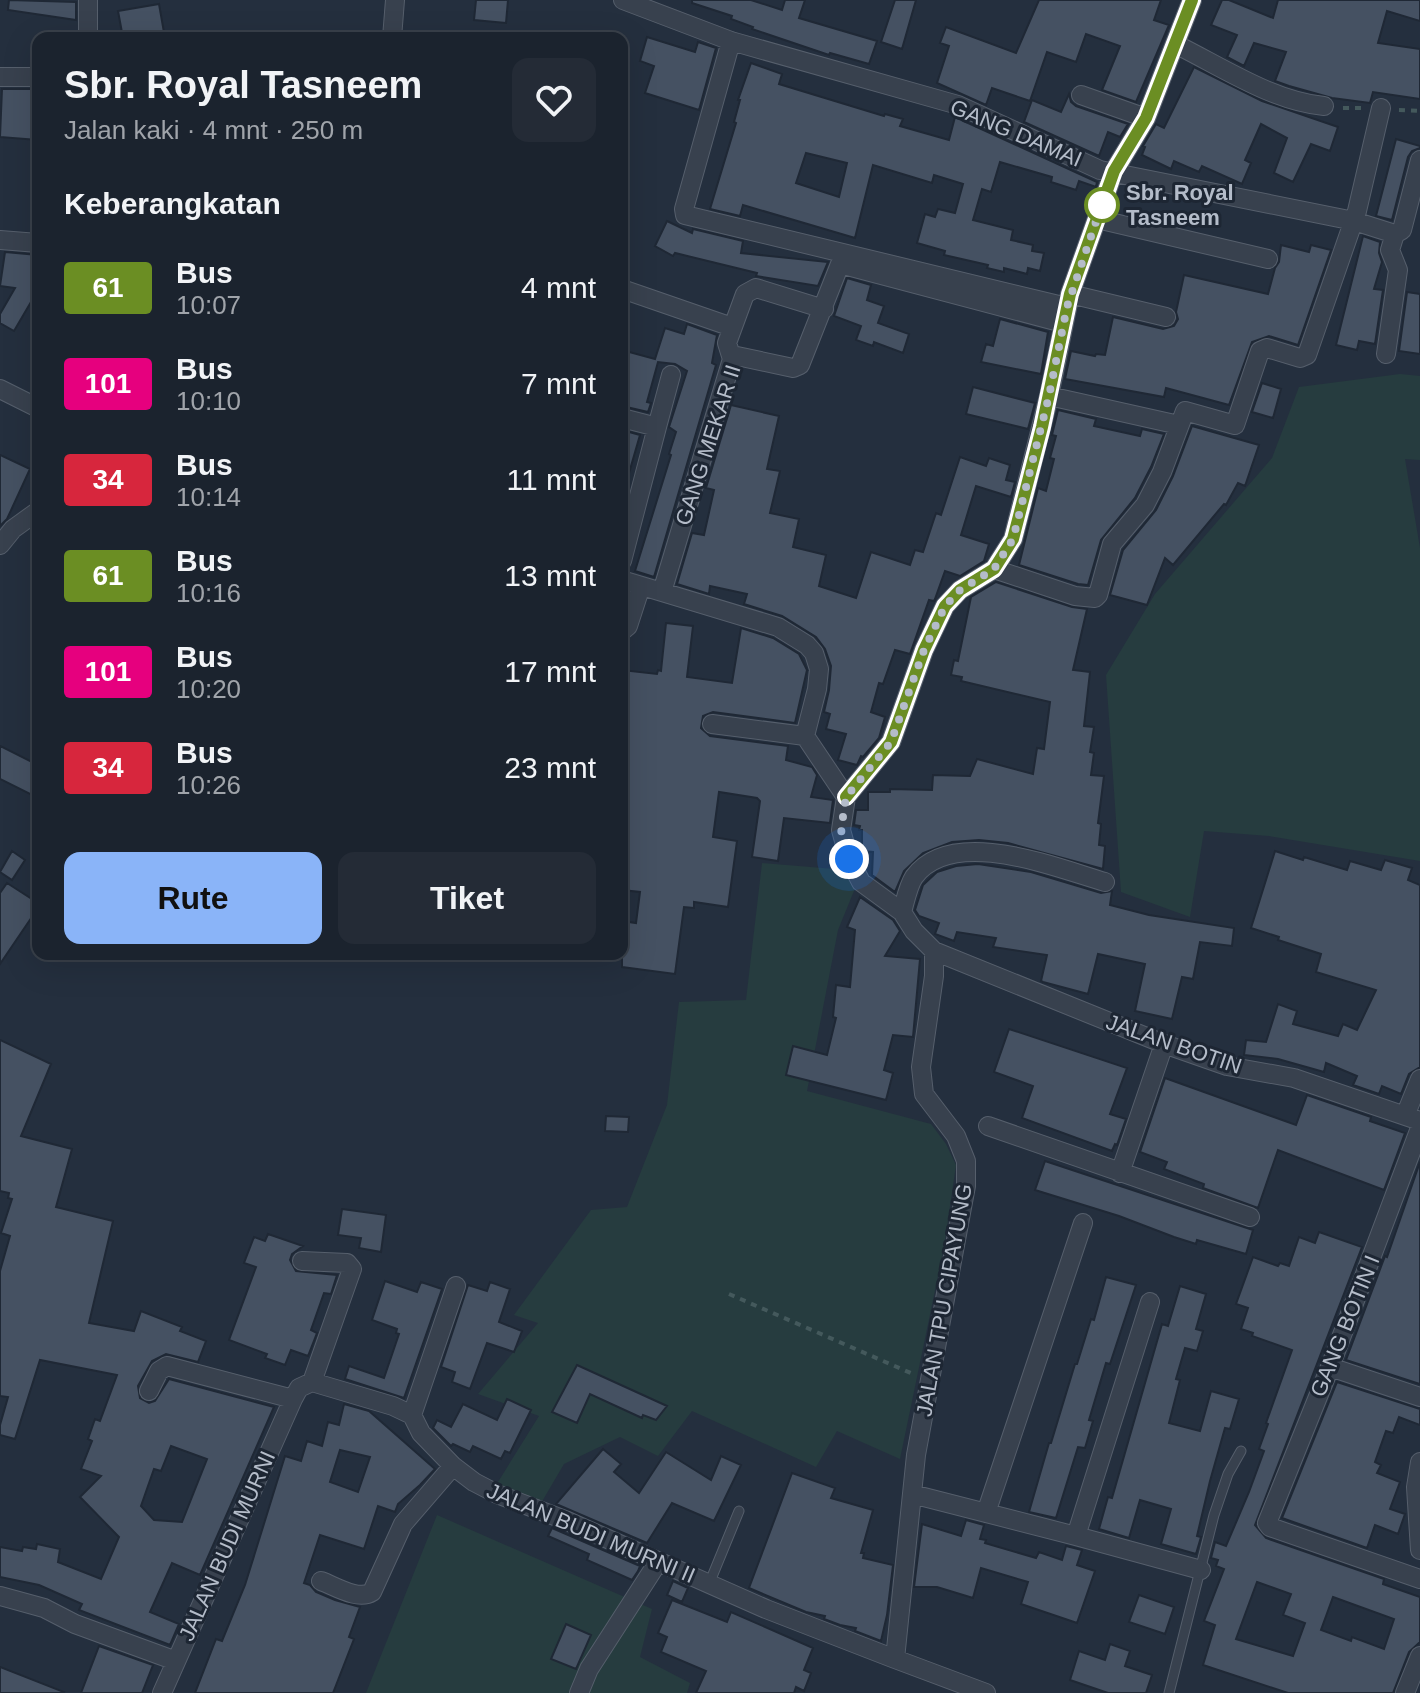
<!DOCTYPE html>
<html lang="id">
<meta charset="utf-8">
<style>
:root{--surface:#1b232e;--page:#242b36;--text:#f1f3f6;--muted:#a0a4aa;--line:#39404a;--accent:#8ab4f8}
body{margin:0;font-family:Helvetica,sans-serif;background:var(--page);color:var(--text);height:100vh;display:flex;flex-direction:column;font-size:30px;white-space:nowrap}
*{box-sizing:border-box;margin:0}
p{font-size:26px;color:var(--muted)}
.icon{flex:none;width:44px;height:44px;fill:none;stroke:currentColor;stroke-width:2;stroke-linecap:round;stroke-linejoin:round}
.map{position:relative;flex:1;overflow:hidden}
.details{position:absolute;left:32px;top:32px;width:596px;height:928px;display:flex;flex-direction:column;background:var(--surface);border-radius:16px;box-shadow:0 8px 32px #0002,0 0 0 2px var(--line)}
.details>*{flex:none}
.badge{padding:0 16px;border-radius:6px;font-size:28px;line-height:52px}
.you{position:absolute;width:40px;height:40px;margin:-20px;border:6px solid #fff;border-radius:50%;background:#1a73e8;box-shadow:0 0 0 12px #1a73e833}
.map>.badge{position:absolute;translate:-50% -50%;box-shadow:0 0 0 4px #fff}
h2{padding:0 32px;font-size:30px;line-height:72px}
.round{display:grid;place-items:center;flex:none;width:84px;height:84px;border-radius:16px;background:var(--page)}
.head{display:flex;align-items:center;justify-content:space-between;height:136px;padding:0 32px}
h1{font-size:38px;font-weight:700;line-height:60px}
.cta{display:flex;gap:16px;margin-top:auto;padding:16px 32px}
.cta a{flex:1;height:92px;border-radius:16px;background:var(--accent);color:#111;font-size:32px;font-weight:700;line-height:92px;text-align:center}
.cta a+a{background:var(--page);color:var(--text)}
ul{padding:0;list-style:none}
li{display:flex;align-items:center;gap:24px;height:96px;padding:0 32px}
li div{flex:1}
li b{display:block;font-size:30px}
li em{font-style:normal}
li .badge{min-width:88px;font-weight:700;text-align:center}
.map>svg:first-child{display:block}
.green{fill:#263c3f}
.building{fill:#455162;stroke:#1f2835;stroke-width:2;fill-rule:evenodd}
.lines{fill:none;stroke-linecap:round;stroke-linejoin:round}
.service-casing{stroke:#565f6c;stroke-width:11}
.minor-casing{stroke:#565f6c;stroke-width:20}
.path{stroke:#44595c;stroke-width:4;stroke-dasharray:6 6;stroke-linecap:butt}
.service{stroke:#38414e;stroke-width:9}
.minor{stroke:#38414e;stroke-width:18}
.line-casing{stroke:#fff;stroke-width:18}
.line{stroke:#6b8e23;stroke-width:12}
.walk{stroke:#b4bcc9;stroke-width:8;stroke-dasharray:0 14.4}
.stop-dot{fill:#fff;stroke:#6b8e23;stroke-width:4}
.labels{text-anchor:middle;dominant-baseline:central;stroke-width:6;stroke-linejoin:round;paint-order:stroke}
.street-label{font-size:22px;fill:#b4bcc9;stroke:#1d2633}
.stop-label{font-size:22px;font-weight:bold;fill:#b4bcc9;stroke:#1d2633;text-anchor:start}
</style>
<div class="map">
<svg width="1420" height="1693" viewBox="0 0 1420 1693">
<rect width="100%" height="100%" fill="#242f3e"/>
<!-- green -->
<path class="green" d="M1400,374L1420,376V460L1405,459L1420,548V861L1269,836L1204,831L1190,917L1121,892L1106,675L1155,594L1272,458L1299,387Z
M762,863L847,870L856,886L838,930L807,1091L931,1124L946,1144L956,1165L944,1247L900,1459L837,1431L816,1467L692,1411L658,1456L620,1437L564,1464L537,1510L493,1490L539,1416L478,1394L538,1323L514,1315L591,1210L627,1207L667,1105L679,1002L746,1000Z
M437,1515L652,1609L640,1657L690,1683L687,1693H366Z"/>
<!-- building -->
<path class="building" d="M9,0L76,2V20L8,10Z
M476,0H508L506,23L474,20Z
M692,0H751L782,10L785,0H805L799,18L877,41L869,64L830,53L829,55L752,29L753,27L731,19L732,16L692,3Z
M895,0H916L902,49L881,42Z
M1039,0H1161L1154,20L1169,25L1136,102L1102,90L1120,46L1086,34L1076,62L1047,52L1030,101L992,88L986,105L937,83L949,46L940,43L946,27L1016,53Z
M1222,0H1229L1273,18L1278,0H1420V21L1387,11L1378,43L1420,49V99L1373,92L1370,103L1332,98L1289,86L1275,81L1286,52L1254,43L1244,66L1227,57L1237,35L1211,25Z
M159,4L165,38H123L118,11Z
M647,37L695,52L698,42L716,48L699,110L645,93L654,66L640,61Z
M751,63L782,74L779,84L884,116L885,114L903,119L900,126L949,140L955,117L1097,182L1096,187L1079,181L1076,190L1051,182L1052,177L1000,162L991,192L982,189L973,220L1013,230L1011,240L1033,245L1032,251L1044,253L1040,271L1028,268L1027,274L1004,268V272L987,268L988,265L944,255L945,251L917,243L925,214L935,217L938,209L955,213L963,184L934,175L932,183L873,165L855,238L743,205L740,216L710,209L736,123L734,122L740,100H738ZM806,153L847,163L839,197L796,183Z
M1194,67L1262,101L1338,127L1330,151L1311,144L1293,182L1274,173L1287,138L1261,124L1245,160L1251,163L1242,184L1202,166L1199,172L1174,161L1171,169L1142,155L1145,147L1143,146L1156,124L1164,128Z
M2,89H38V140L0,137Z
M1069,94L1071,102L1076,106L1128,124L1120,137L1108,132L1099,156L1024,122L1032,100L1061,112Z
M1396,139L1420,146V148L1412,151L1408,157L1392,220L1376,216Z
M667,221L692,233L693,229L743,241L741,253L828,262L818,286L756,276L757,273L675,253L673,256L655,246Z
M1363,236L1380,242L1379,253L1382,262L1374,289L1383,290L1375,344L1359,341L1357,350L1336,345Z
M1281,245L1309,252L1311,245L1331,250L1298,345L1269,336L1252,342L1229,405L1166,388L1164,397L1065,379L1071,351L1095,356L1096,354L1105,355L1113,317L1163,329L1174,326L1178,319L1176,312L1184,275L1268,294L1275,268L1279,262Z
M5,252L38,255V290L14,331L0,323V314L15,288L0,286Z
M847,278L871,285L867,300L884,306L878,323L909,334L903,353L874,342L873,346L856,340L861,326L834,316Z
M1407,292L1420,294V354L1399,351Z
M1000,319L1048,332L1041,374L981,362L986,344L993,346Z
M687,324L717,335L712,363L716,365L654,577L635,571L671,455L669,454L676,432L669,427L687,371L675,364L658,362L647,402L651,403L648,412L622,406V350L655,359L665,328L684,334Z
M1262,383L1281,389L1273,418L1252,412Z
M973,387L1035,403L1028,429L966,414Z
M731,405L779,416L767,469L780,471L770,513L799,519L793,547L826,555L819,586L856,598L871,552L910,565L915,550L923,552L936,513L941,515L960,457L986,466L989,458L1010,465L1006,480L1015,482L1011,497L976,486L961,535L989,544L984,561L960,576L945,571L935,599L934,601L929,600L910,654L895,650L883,684L879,683L871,712L885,717L879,738L863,757L861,756L857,765L838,760L846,734L826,729L830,714L824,712L829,690L831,666L825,649L816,637L782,616L744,604L747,594L710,586L709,594L677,584L692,533L704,535L714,490L706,488Z
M1058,410L1096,419L1094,426L1140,436L1142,429L1164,434L1151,467L1135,498L1101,540L1088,585L1078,584L1019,565L1038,488L1046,491L1054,459L1050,458L1056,436L1052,435Z
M1192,426L1259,445L1245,486L1238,483L1226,505L1224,504L1173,565L1165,558L1147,605L1110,595L1123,550L1156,510L1173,476Z
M622,430L640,435L627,480H622Z
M0,455L30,469L7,519L0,526Z
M996,582L1072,607L1087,609L1073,670L1090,672L1084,726L1094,727L1090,752L1094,753L1091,775L1104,776L1098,823L1101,824L1099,845L1105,846L1103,869L1008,843L979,840L952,842L923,853L904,871L895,892L872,875L873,852L862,851V830H859L860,826L854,825L856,810H868V792H890V789L932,790L933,775L970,776L977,759L1033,774L1037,748L1044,749L1050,702L961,681L962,677L951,675L954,660L958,661L971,597Z
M666,623L693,626L687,677L732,683L741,628L773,638L799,654L807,670L795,723L713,712L703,716L701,728L710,736L788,746L786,760L812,767L817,775L811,797L833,800L830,823L784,818L778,861L752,857L760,801L757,798L719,792L713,837L737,841L728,907L694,902V908L684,907L675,974L622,967V921L636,923L640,892L622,890V670L657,674L658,670L661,671Z
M0,746L38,765V798L0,779Z
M12,851L25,860L12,880L0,872Z
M1275,851L1303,860L1304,857L1347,870L1350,861L1381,870L1385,860L1412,868L1408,880L1420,885V1067L1409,1074L1401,1094L1382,1086L1379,1094L1353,1085L1357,1076L1326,1063L1324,1072L1278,1059L1244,1055L1246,1040L1266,1042L1278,1004L1297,1011L1293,1024L1338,1036L1343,1024L1357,1030L1376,990L1316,972L1321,954L1278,940L1279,937L1251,928Z
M978,864L1031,872L1101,893L1112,891L1110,905L1149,915L1234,928L1232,946L1200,942L1193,979L1182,977L1172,1019L1135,1011L1145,964L1098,954L1088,994L1043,982L1041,981L1047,955L993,947L996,938L957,932L954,941L935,934L939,923L919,916L915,910L923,885L937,872L956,866Z
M7,883L38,903V908L0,964V893Z
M860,897L893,920L900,931L885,956L920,959L913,1037L893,1035L884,1070L893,1073L886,1100L786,1075L793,1046L827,1055L836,1018L833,1017L836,985L850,987L855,930L847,927Z
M1009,1029L1127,1068L1110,1114L1126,1119L1117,1145L1115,1144L1112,1151L1022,1118L1033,1086L994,1072Z
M0,1040L51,1064L21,1136L72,1149L56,1207L113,1221L89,1323L134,1331L141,1311L182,1327L180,1331L206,1341L198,1362L166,1354L152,1361L138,1386L140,1398L149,1403L155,1401L169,1379L274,1407L200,1575L172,1563L150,1612L179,1624L170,1645L79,1610L82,1604L39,1585L0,1577V1547L22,1551L23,1547L36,1549L37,1544L60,1549L58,1562L101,1579L119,1537L80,1497L101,1476L81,1469L92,1441L88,1439L95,1419L100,1421L117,1375L40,1360L15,1439L0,1435V1425L8,1397L0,1396V1271L10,1236L1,1233L12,1199L8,1198L9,1193L0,1191ZM171,1446L207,1459L182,1522L154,1520L141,1506L154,1469L161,1471Z
M1165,1078L1296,1125L1307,1095L1371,1117L1370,1121L1405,1133L1384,1190L1278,1150L1258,1208L1203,1188L1204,1184L1164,1169L1167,1162L1140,1152Z
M606,1116L629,1117L628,1132L605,1131Z
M1045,1161L1253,1230L1246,1254L1197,1240L1196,1244L1174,1237L1119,1216L1035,1190Z
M1420,1162V1384L1346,1360L1385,1256L1387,1257Z
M342,1209L386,1215L381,1252L359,1248L361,1238L338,1235Z
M1319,1232L1362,1247L1255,1525L1266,1538L1384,1579L1383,1584L1420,1597V1642L1409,1652L1393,1693H1288L1203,1665L1215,1625L1204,1621L1224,1569L1216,1566L1218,1560L1211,1558L1215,1542L1226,1546L1249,1492L1264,1451L1259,1449L1268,1424L1266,1423L1292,1350L1252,1336L1253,1333L1241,1329L1248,1308L1236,1304L1253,1257L1278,1266L1280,1263L1289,1266L1299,1237L1315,1243ZM1257,1582L1291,1594L1283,1615L1305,1623L1293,1656L1236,1639ZM1333,1597L1394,1619L1384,1649L1352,1637L1351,1641L1321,1630Z
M268,1234L303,1246L292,1254L290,1260L296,1271L337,1275L331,1294L324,1293L311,1330L317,1333L308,1356L291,1350L285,1365L265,1358L267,1354L229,1340L256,1267L244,1263L254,1237L265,1241Z
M1106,1277L1136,1285L1110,1364L1106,1363L1089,1420L1093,1421L1085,1448L1078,1447L1056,1518L1029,1512L1049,1443H1051L1075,1364H1077L1091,1319L1094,1320Z
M385,1281L417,1292L421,1282L442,1289L404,1398L345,1379L349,1366L384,1378L399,1334L396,1333L397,1329L372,1320Z
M490,1282L510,1289L499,1322L522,1331L514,1352L487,1343L470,1389L452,1382L455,1372L441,1367L468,1285L487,1291Z
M1180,1286L1206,1294L1196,1329L1203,1331L1197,1351L1185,1348L1176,1379L1180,1380L1169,1423L1200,1431L1211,1391L1239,1399L1230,1429L1225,1428L1210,1481L1197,1536L1201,1537L1196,1554L1161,1544L1171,1509L1140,1500L1129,1538L1099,1529L1108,1497L1112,1498L1162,1324L1168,1326Z
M577,1365L667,1406L656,1420L643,1415L642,1418L590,1394L577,1423L552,1412Z
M1337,1382L1420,1409V1425L1399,1417L1393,1433L1386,1431L1375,1462L1381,1465L1377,1473L1400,1482L1390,1509L1405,1514L1398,1534L1375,1525L1367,1548L1282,1518Z
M507,1399L531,1410L510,1453L505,1451L501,1459L473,1446L470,1452L453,1444L451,1446L433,1428L437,1420L451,1427L463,1404L497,1420Z
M344,1404L369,1411L435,1469L420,1485L398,1504L395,1512L378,1506L364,1549L320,1535L304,1583L310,1585L316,1592L335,1600L360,1607L349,1637L354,1639L333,1693H195L216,1639L222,1641L245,1585L285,1456L301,1461L307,1441L322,1446L328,1422L339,1425ZM340,1450L370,1457L358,1492L330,1482Z
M603,1449L621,1464L614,1472L639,1493L666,1452L711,1480L721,1456L741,1465L714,1521L672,1503L647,1543L556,1504Z
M792,1473L835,1488L831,1498L873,1510L861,1553H864L863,1558L893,1565L887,1615L881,1641L855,1631L856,1628L840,1625L824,1619L825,1616L806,1612L749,1588Z
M966,1520L984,1525L980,1539L986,1540L985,1543L1036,1558L1039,1552L1062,1560L1066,1546L1082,1550L1077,1565L1095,1571L1077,1623L1021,1604L1028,1582L981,1568L973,1598L937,1587H914L922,1524L961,1536Z
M552,1528L640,1566L638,1571L632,1580L587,1560L589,1554L548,1536Z
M673,1581L688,1588L682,1602L667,1595Z
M1139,1595L1174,1607L1165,1634L1129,1622Z
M672,1600L727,1622L731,1612L813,1648L804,1670L811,1673L804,1691L796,1687L794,1693H696L706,1671L661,1652L667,1637L658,1633Z
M566,1624L591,1635L576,1669L551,1659Z
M1110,1644L1130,1651L1125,1666L1152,1675L1146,1693H1108L1070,1680L1079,1651L1105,1660Z
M99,1646L153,1665L142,1693H81Z
M0,1667L64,1692L63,1693H0Z"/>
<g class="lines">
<defs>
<path id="service" d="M709,1584L739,1511
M1169,1693L1214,1515L1228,1474L1241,1451"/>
<path id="minor" d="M88,0V38
M623,0L731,41L958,105L1100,170L1354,221L1395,234L1402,230L1420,160
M392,38L395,0
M731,41L684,209L685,215L1067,307
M1175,44C1222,67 1272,101 1324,106
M0,77H38
M1081,95L1146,118
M1097,219L1268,259
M0,240L38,243
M622,289L732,327
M1070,294L1166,317
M1386,354L1398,270L1390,250L1395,234
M732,359L727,343L745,294L756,288L824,309
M0,389L38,408
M1049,396L1179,425
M622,418L657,427L671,375
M0,545L13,529L38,511
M622,561L657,427
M994,569L1075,596L1095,598L1098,595L1112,544L1145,505L1162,472L1185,411L1235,425L1260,351L1267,348L1300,358L1307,355L1357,211L1381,108
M622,580L778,627L807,645L814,653L819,669L817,689L805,736L846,797
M662,592L732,359L737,356L793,368L800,365L840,264L1063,323
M622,631L628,626L641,586
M712,724L805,736
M902,912C905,902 908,886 914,877C952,825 1057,868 1105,882
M934,951L1164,1044L1227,1066L1294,1078L1420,1121
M1405,1116L1420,1079
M988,1126L1250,1217
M1420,1128L1330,1367L1267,1523L1270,1527L1420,1579
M1120,1173L1164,1044
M302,1261L347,1263L352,1269L312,1382
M1150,1302L1076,1536L1201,1570
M1330,1367L1420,1397
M149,1391L159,1371L167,1366L293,1399
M412,1415L456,1286
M1420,1462L1416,1487L1420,1550
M912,1494L1076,1536
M986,1513L1083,1223
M321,1581C335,1586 358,1601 372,1592L403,1524L453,1466
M0,1596L44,1608L75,1624L176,1661
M162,1693L293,1399L299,1388L312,1382L393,1406L412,1415L421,1433L453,1466L474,1482L497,1494L565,1520L766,1609L895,1659
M579,1693L589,1669L658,1562
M986,1693L895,1659L916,1455L966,1186V1161L956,1136L924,1094L921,1067L934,976V951L914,931L902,912L861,882L849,859L841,830L846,797L891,742L924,650L945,606L960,590L994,569L1013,539L1049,396L1070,294L1114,171L1146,118L1192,0
M1405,1693L1420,1656"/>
</defs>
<!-- service casing -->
<use href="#service" class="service-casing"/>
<!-- minor casing -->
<use href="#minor" class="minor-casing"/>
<!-- path -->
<path class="path" d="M1343,108H1362
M1399,110L1420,111
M729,1294L913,1374"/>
<!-- service -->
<use href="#service" class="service"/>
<!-- minor -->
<use href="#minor" class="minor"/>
</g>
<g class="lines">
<defs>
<path id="line" d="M846,797L891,742L924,650L945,606L960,590L994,569L1013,539L1042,427L1070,294L1114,171L1146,118L1192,0"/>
</defs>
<!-- line casing -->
<use href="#line" class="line-casing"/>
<!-- line -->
<use href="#line" class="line"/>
<!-- walk -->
<path class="walk" d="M849,859L841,830L846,797L891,742L924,650L945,606L960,590L994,569L1013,539L1049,396L1067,307L1105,195L1102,205"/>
</g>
<!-- markers -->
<circle class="stop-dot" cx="1102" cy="205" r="16"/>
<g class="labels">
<!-- street labels -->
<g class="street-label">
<text transform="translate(1016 133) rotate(23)">GANG DAMAI</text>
<text transform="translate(708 445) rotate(-72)">GANG MEKAR II</text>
<text transform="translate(1174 1044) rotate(19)">JALAN BOTIN</text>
<text transform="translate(944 1300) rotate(-80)">JALAN TPU CIPAYUNG</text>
<text transform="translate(1345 1326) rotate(-68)">GANG BOTIN I</text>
<text transform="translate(591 1533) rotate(23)">JALAN BUDI MURNI II</text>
<text transform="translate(227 1546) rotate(-66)">JALAN BUDI MURNI</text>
</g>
<!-- stop labels -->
<g class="stop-label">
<text x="1126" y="192">Sbr. Royal<tspan x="1126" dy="25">Tasneem</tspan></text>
</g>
</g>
</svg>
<div class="you" style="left:849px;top:859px"></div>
<section class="details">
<div class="head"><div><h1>Sbr. Royal Tasneem</h1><p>Jalan kaki · 4 mnt · 250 m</p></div><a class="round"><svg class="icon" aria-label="heart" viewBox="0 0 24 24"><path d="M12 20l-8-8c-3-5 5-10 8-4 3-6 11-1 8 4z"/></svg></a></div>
<h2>Keberangkatan</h2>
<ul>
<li><span class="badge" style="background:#6b8e23;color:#fff">61</span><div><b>Bus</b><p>10:07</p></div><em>4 mnt</em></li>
<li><span class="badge" style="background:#e6007e;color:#fff">101</span><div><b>Bus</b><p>10:10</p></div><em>7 mnt</em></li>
<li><span class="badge" style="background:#d7263d;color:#fff">34</span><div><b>Bus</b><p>10:14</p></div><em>11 mnt</em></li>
<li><span class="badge" style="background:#6b8e23;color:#fff">61</span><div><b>Bus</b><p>10:16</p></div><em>13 mnt</em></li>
<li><span class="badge" style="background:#e6007e;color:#fff">101</span><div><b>Bus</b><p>10:20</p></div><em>17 mnt</em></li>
<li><span class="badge" style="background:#d7263d;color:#fff">34</span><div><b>Bus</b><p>10:26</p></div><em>23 mnt</em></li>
</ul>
<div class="cta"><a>Rute</a><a>Tiket</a></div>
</section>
</div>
